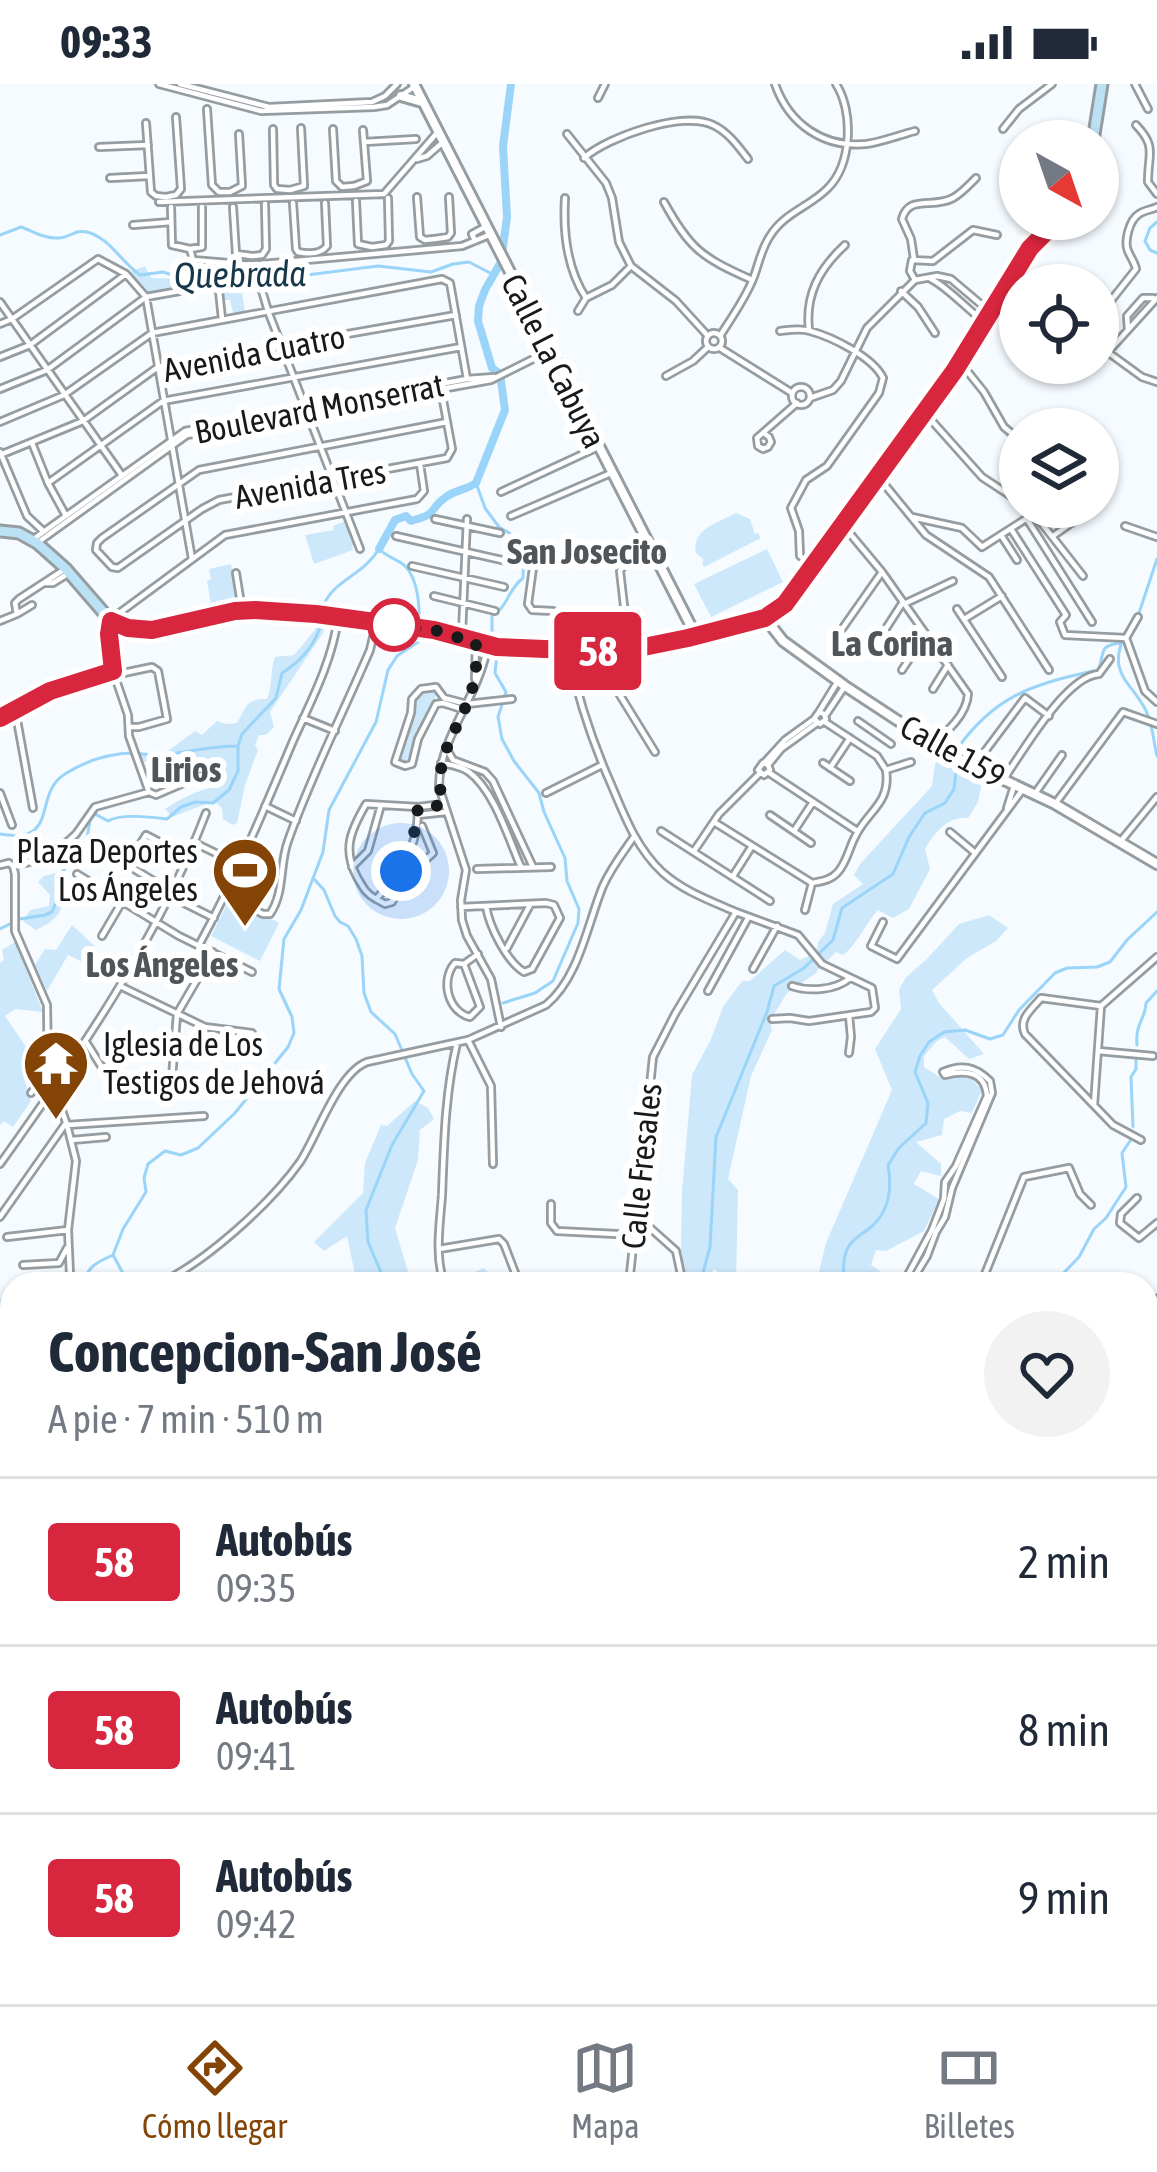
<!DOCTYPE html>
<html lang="es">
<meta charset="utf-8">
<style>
:root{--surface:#fff;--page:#f2f2f3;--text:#1f2937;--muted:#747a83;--line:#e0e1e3;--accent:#834406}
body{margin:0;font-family:"Asap Condensed",sans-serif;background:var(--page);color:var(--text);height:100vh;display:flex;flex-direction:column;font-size:45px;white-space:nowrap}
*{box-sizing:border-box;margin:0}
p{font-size:39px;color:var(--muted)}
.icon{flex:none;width:66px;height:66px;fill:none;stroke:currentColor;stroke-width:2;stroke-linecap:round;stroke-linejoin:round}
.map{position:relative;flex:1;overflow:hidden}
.panel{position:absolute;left:0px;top:1188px;width:1158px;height:732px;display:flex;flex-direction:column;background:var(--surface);border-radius:36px 36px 0 0;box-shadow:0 3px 9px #0004}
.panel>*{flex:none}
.badge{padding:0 24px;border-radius:9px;font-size:42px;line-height:78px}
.needle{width:78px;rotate:140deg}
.fabs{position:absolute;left:999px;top:36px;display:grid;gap:24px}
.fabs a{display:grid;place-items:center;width:120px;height:120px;border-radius:50%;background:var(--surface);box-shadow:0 3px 9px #0004;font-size:60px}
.you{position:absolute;width:60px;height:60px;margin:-30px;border:9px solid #fff;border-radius:50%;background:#1a73e8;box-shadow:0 0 0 18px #1a73e833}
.map>.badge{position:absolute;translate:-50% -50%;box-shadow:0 0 0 6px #fff}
.round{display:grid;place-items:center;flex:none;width:126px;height:126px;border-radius:63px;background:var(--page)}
.headline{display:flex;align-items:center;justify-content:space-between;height:204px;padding:0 48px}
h1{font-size:57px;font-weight:700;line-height:90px}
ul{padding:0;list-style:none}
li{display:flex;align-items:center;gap:36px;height:168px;padding:0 48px;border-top:3px solid var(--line)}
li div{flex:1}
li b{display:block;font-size:45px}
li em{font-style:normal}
li .badge{min-width:132px;font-weight:700;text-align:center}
.status{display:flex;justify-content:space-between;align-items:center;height:84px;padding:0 60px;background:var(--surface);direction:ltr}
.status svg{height:33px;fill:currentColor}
.dock{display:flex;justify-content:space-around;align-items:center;height:168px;border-top:3px solid var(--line);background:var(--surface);font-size:33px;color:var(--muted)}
.dock a{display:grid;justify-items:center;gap:6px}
.dock .selected{color:var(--accent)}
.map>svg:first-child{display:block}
.green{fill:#cde8fa}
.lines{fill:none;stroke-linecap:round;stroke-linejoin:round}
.stream{stroke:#9ad4f9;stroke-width:3}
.river{stroke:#9ad4f9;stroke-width:8}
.minor-casing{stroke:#969da1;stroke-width:10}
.tertiary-casing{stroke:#969da1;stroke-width:14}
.secondary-casing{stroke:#969da1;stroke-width:15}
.minor{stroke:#fff;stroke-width:4.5}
.tertiary{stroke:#fff;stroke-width:8}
.secondary{stroke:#bae2f4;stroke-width:9}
.line-casing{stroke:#fff;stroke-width:27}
.line{stroke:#d7263d;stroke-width:18}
.walk{stroke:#17191b;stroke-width:12;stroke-dasharray:0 21.6}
.stop-dot{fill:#fff;stroke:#d7263d;stroke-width:6}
.labels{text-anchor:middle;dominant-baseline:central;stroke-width:12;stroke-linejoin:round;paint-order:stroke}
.street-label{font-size:33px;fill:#17191b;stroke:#fff}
.poi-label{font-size:33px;fill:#17191b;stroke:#fff;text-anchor:end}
.water-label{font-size:36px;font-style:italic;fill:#17384b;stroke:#fff}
.neighbourhood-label{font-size:36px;font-weight:bold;fill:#4f5559;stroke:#fff}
</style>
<div class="status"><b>09:33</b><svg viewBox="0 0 49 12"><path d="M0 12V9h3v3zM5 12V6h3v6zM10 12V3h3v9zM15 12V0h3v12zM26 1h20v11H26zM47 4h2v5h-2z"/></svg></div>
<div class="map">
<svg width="1157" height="1920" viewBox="0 0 1157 1920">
<rect width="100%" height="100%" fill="#f6fbff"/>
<!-- green -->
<path class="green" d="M145,182L151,194L240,196L245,227L233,229L230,216H223L221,203L217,200L146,211L130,188Z
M736,429L750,435L755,450L758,449L761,454L704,483L702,478L704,476L696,469C691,445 718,439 736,429Z
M346,437L355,459L352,462L353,466L314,480L305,451L334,446L333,442Z
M767,465L783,498L711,533L694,500Z
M231,480L239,521L212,527L207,497L211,495L209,485Z
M317,533L325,534L323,549L270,628L274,643L266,651H259L255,661L258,666L245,701L237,739L232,741L223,735L222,724L214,717L172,733L165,725C183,713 198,706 220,702L227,693L223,684C203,690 197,681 184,667L141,679L138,669H165L195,647L202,651L217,637L225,640L237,639C247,622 245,615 267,615C273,601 270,586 275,573L294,571L315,546Z
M431,605L436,609C433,629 415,652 410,678L407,680L400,678L398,674L412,638L416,613L422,607Z
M936,674L982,698L978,718L968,734C948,732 934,749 925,765L930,785L909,825L893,834L878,826C865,840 858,860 843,871L836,868L826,878L817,866L818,858L825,849L833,820L863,800L854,791L860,780L932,702Z
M56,789L63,796C63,825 64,833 36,846L23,837L30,826L49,822L50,811L38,798L44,792Z
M230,814L279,839L260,877L211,852Z
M989,831L1008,844L996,857L967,874L932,906L939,919L984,970L969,975L945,953L937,957L924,972V983L941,994L968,992L982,1006L972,1029L960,1027L944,1035L942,1051L916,1058L941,1080V1092L921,1087L914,1100L939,1115L924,1147L886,1167L876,1166L871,1181L880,1187L876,1200H816L826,1159L892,1006L875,965L901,925L899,906L906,893L926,876L959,840Z
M72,841L99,866L91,882L68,871L47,907L35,881L45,865L56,866Z
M15,858L43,928L15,925L5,932L33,973L23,991L31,1017L13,1043L4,1037L0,1041V879L4,876L2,866Z
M785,866L800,876L809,872L819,884L816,889L787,909L770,937L772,946L751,992L728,1095L738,1106L736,1200L714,1185L706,1200H694L684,1194L681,1166L682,1107L692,991L711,955L723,923L742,897H750Z
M415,1017L428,1024L434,1035L420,1046L418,1076L395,1144L409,1191C434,1207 458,1195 484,1184L499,1200H357L347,1152L324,1167L314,1158L363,1109L365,1079L381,1041L387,1042Z
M10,1208H12V1893L0,1883V1215Z
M1146,1691L1157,1702V1773L1146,1786Z
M468,1908H616L558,1920H466Z
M637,1908H1031L1039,1920H627Z"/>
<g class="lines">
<!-- stream -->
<path class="stream" d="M1157,138L1150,144L1145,157L1150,166L1157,169
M0,151L21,143C33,147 45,155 58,154C70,154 75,145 87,148C110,154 122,179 140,191L163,188L178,193L186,190L203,192L231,188L241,192L283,194L378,182L431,188L453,180L469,178L494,191
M476,399L485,424L499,443L524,458L523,494C508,505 508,523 492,532V553
M1139,529L1157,475
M1127,547C1102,593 1138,600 1149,634C1153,646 1154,660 1157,672
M497,570L495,589L506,608L498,633L502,655L514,677L539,709L544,728L565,774L567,797L579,825L578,839L553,897L535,909L503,919
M955,668C994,611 1033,600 1098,586C1106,570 1096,561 1122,559
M0,750C61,761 32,710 65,690C87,676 109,669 135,669C145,670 154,672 163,671C188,668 211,662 237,662
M314,795L324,806L335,832L340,838L348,842L356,855L362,872L364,909L371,928L395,950L412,990L424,1007L392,1061L366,1126L368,1158L386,1200
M0,845L20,835L45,831L52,828L59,811L62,788L86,761L90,736L95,730L108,737C121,729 152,733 167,735L181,723L195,718L213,719L229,706L238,687V662L242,650L276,614L282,589C298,579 312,565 319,546C322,537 321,527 325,518C337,495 364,490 379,465C387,473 397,475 404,481C421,497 419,530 420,551L418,558L397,572L388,586L376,638L329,726L323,768L301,826L284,855L279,905L292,933L294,949L288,963L235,1029L198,1064L181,1071L165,1067L148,1080L144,1094L146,1108L123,1145L113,1171L129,1200
M1137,961C1135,939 1146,934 1146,919L1157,907
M1133,1043L1131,993L1136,985V975
M83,1200C87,1183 97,1178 113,1171
M700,1200L710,1163L716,1053L767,928L774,902L804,884L833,856L842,824L893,790L909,753L925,729L945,719L954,705L957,679
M843,1200C844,1188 842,1172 849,1162C853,1154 864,1149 871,1143C890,1127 892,1104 888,1081L899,1064L926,1039L928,1019L915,988L920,972L929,958L944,948L965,946L990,955L1003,951L1019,926L1055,889L1067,884L1097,883L1110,878L1127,856L1157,828
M1053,1200L1079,1173L1094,1145L1106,1134L1126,1103L1122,1069L1130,1057
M0,1392L12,1372
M12,1652L6,1669L12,1689
M0,1808L12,1801"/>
<!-- river -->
<path class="river" d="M379,465L395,436L406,432L411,437C441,429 427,426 446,413C455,406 466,406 476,399L505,326L500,290L492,284L478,237L479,222L485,206L501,178L507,133L503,62L511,0
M1146,1622L1151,1595L1157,1589
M740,1908L742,1920"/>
<defs>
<path id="minor" d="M159,0L261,27L374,23L387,21L414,3
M180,0L269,23L372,18L385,12L397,0
M775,0C789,40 823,64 866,60C882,58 899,51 915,47
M1135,0L1148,25
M598,14L605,0
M207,25L212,101L219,108H229
M146,39L151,108L156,112L166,113
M1136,41C1157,63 1148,69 1148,98L1157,110
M273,45L274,101L277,105L290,106
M333,45L336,97L342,103L353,102
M1003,45L1019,25L1052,0
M567,50L606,99L612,114L619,158L631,182L676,217L708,252
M364,58L416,55
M99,63L148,61
M584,74C607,53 684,26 713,41C728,48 738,62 748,75
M417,75L427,72L442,59
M110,94L149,92
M354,102L367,97L363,46
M290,106L304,102L301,44
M230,108L242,102L239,50
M166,113L176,111L181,105L176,33
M417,113L420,153L425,156L434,155
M565,114C563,148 567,185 586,214
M356,117L358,160L372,163
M159,118L384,110L436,50
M664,118C690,165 701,173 750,195
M293,119L296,165L298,168C308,170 321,170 327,162L325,119
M171,123L172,161L190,165
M233,123L236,170L252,172
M133,141L171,138
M435,155L448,153L451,149L449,113
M475,157L472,150L485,143
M372,163L386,161L389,157L388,114
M190,165L193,176L252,181L462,162L489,151
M190,165L202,163V123
M253,172L262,171L266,165L265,120
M914,175L911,155L902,135C909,110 933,125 953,114C962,109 969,101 976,94
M931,195C947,203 966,224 982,236
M1064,195L1071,201
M915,196L910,187L912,176L933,177L973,146L997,151
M260,200L268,227L360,465
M1008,200L1020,208
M901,207L918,223L935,249
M0,218L121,390
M578,227L586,214L612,201L631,182
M1098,233L1136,185C1135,179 1131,174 1128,167C1124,158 1129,136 1139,130C1144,126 1151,126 1157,123
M0,240L12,235L98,175L126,190L146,213L192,475
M809,246C805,211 819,185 845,161
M1128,246L1127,232L1143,214H1153
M780,247C789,246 800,244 810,247C832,253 873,273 883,294L879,309L827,382L806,396L791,424L799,447L800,472L813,481
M706 257a8 8 0 1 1 16 0a8 8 0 1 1-16 0Z
M720,252C732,233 745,215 753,195C759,180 761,165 770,152C784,129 809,123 827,105C852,81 854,28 836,0
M1098,261L1142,293L1157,298
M720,264L792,309
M1108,268L1157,214
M0,273L30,261L126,190
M960,278L984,308L1004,343L1020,356
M666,292L693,277L708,263
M440,300L452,365L447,374L219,416L202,425L118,484L112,483L96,466L97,459L102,454L199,386L447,338
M792 312a9 9 0 1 1 18 0a9 9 0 1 1-18 0Z
M0,305L47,286L146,213L213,201L219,207L222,235
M810,314L833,306L841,297L867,244L915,196L937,192L951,195L990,228
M924,328L982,393L1020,418
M0,338L64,311L152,249L442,195L450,199L467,295
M765,350L769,353L771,358L768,363L763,365L758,362L757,354L797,319
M32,359L48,399L65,430
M0,368L27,432L43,447
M0,371L83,337L158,283L456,231
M880,395L926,451L989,493L1049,586
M48,399L163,317L461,263
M501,408L598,363
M1029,423L1083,492
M511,432L611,389
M912,433L962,444L982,463L1035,429
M435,435L500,449
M1027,435L1092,538
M842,440L882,488L968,610C967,629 947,651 930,658
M1125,442L1157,453
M1011,445L1066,531L1060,538L1065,551L1126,554L1145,607L1157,618
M1001,451L1017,476
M396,452L515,479
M1053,452L1090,426
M35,454L185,347L467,295L494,293
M37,459L187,351L491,296L549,267
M536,462L528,520L532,526L553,527L555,530L561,561
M651,469L624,481L620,487L624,522L616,594L618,608L655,668
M412,482L504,503
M236,489L242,526
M44,499H53L69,489
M434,512L495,527
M904,520L953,497
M957,525L1002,593
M17,530L32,521
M966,534L1002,512
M0,537L17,530L15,519L19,515L65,485
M842,545L882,488
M462,549L467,435
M1126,554L1138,533
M874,563L903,518
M487,564C479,613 439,652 439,703L466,786L461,816L462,836L467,852L491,895L501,943
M568,567C578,615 591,655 611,700C625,733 636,763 662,788C683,807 711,817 736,828L675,930L653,973L629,1200
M902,586L926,550
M113,587L128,631L129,652L149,708L156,711L207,689
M114,591L152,583L158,587L167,635L139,643H129
M475,595L476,559
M933,605L948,581
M15,625L33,724
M465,626L443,619L436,620L418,655L412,680L405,682L395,678L411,629L412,615L421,605L436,603L444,614L467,620L512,615
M819,628L838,597
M819,628L824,630L826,635L820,640L814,635Z
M825,632L845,602
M0,634L50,607L113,587L109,551L114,533L225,451L417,415L424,407L420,380
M303,634L335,647
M858,637L891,660
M825,638L877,672L886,686
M446,664L453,676L485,688L493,697L533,783
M980,674L1025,614L1049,632
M441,679C451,681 461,682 469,688C494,706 509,756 521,783
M763,679L768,681L770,686L764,691L758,686Z
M764,679L785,656L814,635
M823,679L850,697
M768,681L781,665L817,639
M830,684L850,654
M886,686L911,678
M768,688L857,747
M1005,693C1024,666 1066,592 1099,590L1110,575
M0,709L12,741
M546,709L602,681
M1034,711L1062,671
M1055,720L1123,628L1157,640
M265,722L296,737
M1007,724L1014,702
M418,731L446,728
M770,731L811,759
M714,738L812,799
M661,747L770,817
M794,747L813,718
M950,748L974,768
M1120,758L1157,713
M91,759L172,808
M195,759L238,780
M694,767L719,730L760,689
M128,780L146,751L190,774
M0,781L9,779L13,782L15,790V847L47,921L48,986L67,1041L76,1077L68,1146L70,1191L67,1200
M13,782L51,773L76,750L95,723L149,708
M352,783L368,767L381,721
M477,785L551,783
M77,790L179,852L252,888
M733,792L752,762
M812,799C823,797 831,796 838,788C847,778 849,764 855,753C867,727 891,720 886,686
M225,811L263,830H270C285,808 279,781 288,757C311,692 343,629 370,566L376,540
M170,812L214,834
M376,815C365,809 363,803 357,793C342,765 351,746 366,720L418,723L443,720
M376,815L385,820L392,818L408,792L433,769L422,742
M376,815C401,790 418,763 418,726
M461,823L546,819L554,821L560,834L532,885L524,888C507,878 489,842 486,822
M805,826L812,799
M736,828L798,851L822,880L872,904L875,924L871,928L809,937L790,934L772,935
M883,838L871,862L897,875L1023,705
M102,852L122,818
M199,861C235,795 264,726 293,657C311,617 332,578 338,534
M507,864L530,821
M464,880L480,923L470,933C448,928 440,896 455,879L464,880L478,870
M753,885L777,842
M120,902L205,943L252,949
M792,902C810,908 836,906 850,894
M708,907L748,834
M1101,922L1041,914C1031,926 1018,935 1025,950L1113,1041L1141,1056
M468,956L491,1002L493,1080
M86,958L115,1004
M1098,967L1153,972
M849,969L851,953L849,931
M172,994L177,930L213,868
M31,1009L48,986
M1094,1021L1101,922L1157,873
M67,1041L204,1032
M72,1056L106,1053
M0,1080C79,970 157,857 206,729
M1137,1114L1121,1130L1120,1139L1139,1154L1157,1139
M551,1120V1139L557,1147L636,1151
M0,1133L66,1039
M638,1133L676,1167L683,1200
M7,1153L68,1146
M439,1165L499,1155L504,1160L519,1199L630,1197
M23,1181L59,1179L67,1164
M443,1196C435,1169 440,1139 442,1111C444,1060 445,1009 457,959
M158,1200C205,1179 270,1120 300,1078C318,1050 338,989 367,978L468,956L546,921C579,894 587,841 603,802C611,784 622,770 633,754
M903,1200L932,1146L944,1115L945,1098L956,1082L987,1012C985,987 965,986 945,991L943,988
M910,1200L927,1172L936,1148L945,1133L952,1104L992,1009L990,997C975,982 961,980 943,988
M981,1200L1024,1093L1069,1084L1080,1110L1091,1121
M1146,1338L1157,1322
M1146,1479L1152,1476L1157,1484
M1157,1563V1581
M1146,1813L1157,1781
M870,1920L875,1908
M1130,1920L1133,1908"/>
<path id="tertiary" d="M414,0L696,552
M401,12L422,18
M765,534L783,557L845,602L947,669L1055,720L1157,780"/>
<path id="secondary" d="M1093,57L1102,0
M0,447L19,449L37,459L65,484L111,537L135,546L160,545L235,527L255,526L316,530L434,546L497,563L619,567L688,554L765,534L785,520L955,286L1030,164L1059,135
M1146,1224L1157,1217
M265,1908L285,1920
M184,1920L208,1908
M355,1920L371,1908"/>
</defs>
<!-- minor casing -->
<use href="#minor" class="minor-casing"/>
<!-- tertiary casing -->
<use href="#tertiary" class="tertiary-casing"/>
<!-- secondary casing -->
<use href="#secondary" class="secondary-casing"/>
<!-- minor -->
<use href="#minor" class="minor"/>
<!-- tertiary -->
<use href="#tertiary" class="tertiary"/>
<!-- secondary -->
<use href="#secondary" class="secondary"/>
</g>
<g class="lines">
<defs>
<path id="line" d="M0,634L50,607L113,587L109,550L111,537L128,544L152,546L235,527L255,526L316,530L434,546L497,563L619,568L688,554L765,534L785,520L955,286L1030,164L1059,135"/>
</defs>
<!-- line casing -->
<use href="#line" class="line-casing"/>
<!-- line -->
<use href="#line" class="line"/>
<!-- walk -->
<path class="walk" d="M394,541L434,546L476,559C476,572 477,585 474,598C463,644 430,670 443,721L418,724L412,762L401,787"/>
</g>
<!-- icons -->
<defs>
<symbol id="stadium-pin" viewBox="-11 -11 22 30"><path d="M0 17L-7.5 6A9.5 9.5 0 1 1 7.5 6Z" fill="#834406" stroke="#fff"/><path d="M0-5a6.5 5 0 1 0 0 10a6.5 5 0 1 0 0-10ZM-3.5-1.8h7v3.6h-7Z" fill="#fff"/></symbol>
<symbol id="temple-pin" viewBox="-11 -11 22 30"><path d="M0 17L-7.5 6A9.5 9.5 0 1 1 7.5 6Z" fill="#834406" stroke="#fff"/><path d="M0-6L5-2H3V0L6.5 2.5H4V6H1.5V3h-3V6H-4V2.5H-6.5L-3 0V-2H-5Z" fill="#fff"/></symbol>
</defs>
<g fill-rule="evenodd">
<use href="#stadium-pin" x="207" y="748" width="76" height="104"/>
<use href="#temple-pin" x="18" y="941" width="76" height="104"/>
</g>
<!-- markers -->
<circle class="stop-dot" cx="394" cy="541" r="24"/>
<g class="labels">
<!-- street labels -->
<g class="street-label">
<text transform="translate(254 269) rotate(-11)">Avenida Cuatro</text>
<text transform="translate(554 277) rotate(63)">Calle La Cabuya</text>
<text transform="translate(319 324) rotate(-11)">Boulevard Monserrat</text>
<text transform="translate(310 400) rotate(-10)">Avenida Tres</text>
<text transform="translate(953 667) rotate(29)">Calle 159</text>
<text transform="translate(641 1082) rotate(-84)">Calle Fresales</text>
</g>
<!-- poi labels -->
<g class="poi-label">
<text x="198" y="767">Plaza Deportes<tspan x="198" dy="38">Los Ángeles</tspan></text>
<text x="103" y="960" text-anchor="start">Iglesia de Los<tspan x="103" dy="38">Testigos de Jehová</tspan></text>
</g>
<!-- water labels -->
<g class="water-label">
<text transform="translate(240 190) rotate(-1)">Quebrada</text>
</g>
<!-- neighbourhood labels -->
<g class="neighbourhood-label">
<text x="587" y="467">San Josecito</text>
<text x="892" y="559">La Corina</text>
<text x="186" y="685">Lirios</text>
<text x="162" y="880">Los Ángeles</text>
</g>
</g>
</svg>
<div class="fabs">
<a><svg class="needle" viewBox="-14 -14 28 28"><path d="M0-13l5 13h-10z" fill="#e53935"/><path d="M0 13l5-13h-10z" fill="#747a83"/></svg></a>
<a><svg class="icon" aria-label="locate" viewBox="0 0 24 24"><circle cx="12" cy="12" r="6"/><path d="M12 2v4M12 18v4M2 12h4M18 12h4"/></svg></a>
<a><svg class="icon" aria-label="layers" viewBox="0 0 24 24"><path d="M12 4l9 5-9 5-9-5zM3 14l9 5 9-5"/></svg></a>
</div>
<div class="you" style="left:401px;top:787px"></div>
<b class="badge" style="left:598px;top:567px;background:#d7263d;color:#fff">58</b>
<section class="panel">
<div class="headline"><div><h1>Concepcion-San José</h1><p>A pie · 7 min · 510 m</p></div><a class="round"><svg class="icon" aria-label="heart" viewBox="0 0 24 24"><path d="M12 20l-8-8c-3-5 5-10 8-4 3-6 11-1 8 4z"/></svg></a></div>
<ul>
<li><span class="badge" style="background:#d7263d;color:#fff">58</span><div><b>Autobús</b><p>09:35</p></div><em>2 min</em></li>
<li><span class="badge" style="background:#d7263d;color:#fff">58</span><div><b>Autobús</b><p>09:41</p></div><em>8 min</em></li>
<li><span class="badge" style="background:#d7263d;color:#fff">58</span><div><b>Autobús</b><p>09:42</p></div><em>9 min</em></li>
</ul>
</section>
</div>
<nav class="dock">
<a class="selected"><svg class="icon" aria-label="directions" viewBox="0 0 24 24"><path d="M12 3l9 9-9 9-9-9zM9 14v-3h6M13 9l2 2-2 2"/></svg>Cómo llegar</a>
<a><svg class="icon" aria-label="map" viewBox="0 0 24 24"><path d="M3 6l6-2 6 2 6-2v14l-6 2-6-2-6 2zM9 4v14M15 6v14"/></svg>Mapa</a>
<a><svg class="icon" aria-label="tickets" viewBox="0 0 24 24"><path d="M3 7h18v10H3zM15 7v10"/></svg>Billetes</a>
</nav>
